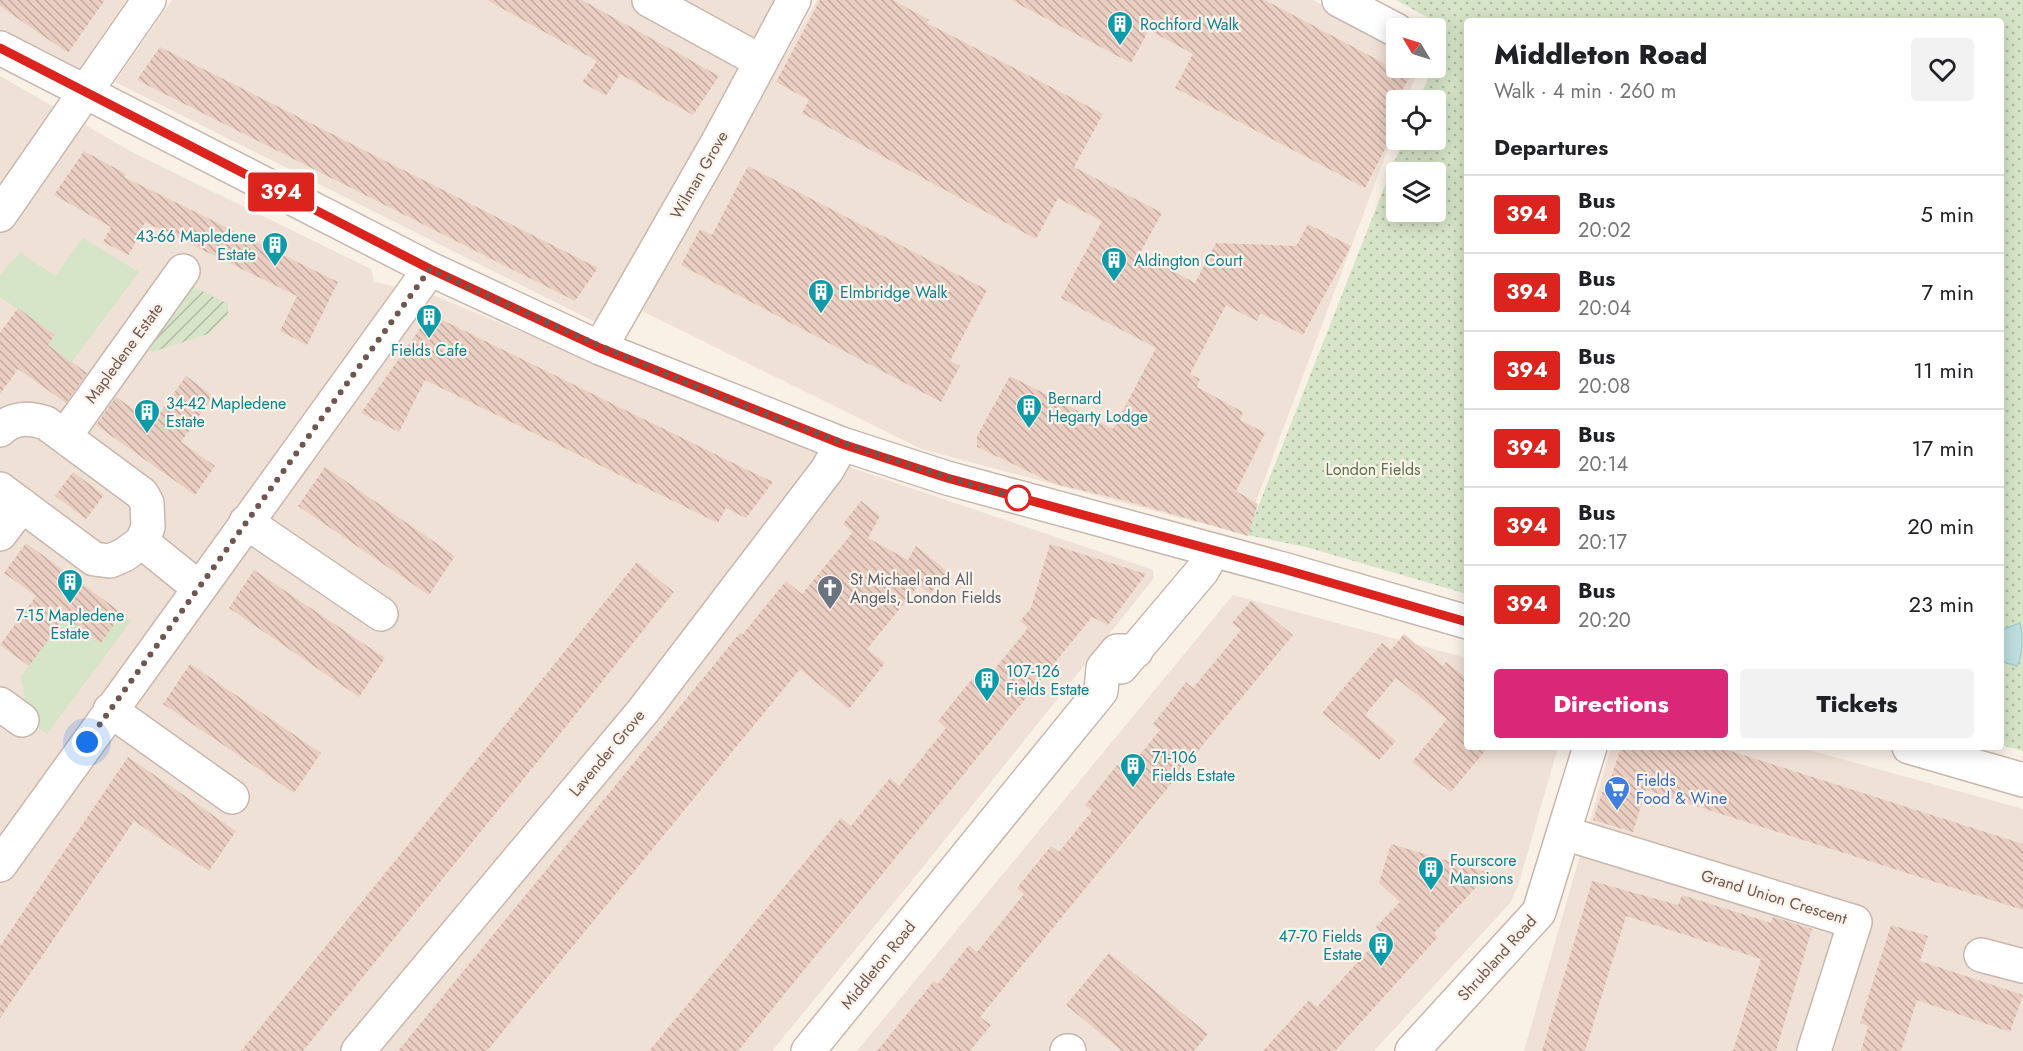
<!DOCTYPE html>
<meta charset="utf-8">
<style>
:root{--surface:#fff;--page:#f2f2f2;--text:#202124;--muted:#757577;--line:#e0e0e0;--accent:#db2777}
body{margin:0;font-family:Jost,sans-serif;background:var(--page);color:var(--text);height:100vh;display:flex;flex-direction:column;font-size:22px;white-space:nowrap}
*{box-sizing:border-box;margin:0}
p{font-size:20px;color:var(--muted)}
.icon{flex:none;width:33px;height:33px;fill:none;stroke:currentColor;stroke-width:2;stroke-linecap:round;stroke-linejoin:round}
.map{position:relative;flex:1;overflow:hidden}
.details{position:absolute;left:1464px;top:18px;width:540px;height:732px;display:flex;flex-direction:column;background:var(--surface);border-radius:6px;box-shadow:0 3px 15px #0003}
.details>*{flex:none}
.badge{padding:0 12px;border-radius:4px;font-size:21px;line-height:39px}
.needle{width:39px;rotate:308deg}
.fabs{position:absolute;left:1386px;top:18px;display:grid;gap:12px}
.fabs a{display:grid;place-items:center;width:60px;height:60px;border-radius:6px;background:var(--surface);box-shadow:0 3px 15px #0003;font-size:30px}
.you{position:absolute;width:30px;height:30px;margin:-15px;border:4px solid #fff;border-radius:50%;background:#1a73e8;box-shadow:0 0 0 9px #1a73e833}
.map>.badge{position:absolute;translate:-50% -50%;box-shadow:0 0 0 3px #fff}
h2{padding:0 30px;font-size:22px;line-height:54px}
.round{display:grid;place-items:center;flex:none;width:63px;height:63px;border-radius:6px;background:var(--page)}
.headline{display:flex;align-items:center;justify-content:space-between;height:102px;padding:0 30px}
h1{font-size:28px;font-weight:800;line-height:45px}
.cta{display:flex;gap:12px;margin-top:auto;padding:12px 30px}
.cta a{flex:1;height:69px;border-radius:6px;background:var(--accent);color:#fff;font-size:24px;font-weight:800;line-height:69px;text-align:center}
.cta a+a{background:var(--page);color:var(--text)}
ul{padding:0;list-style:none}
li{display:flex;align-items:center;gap:18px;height:78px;padding:0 30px;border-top:2px solid var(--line)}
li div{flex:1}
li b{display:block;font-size:22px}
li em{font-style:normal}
li .badge{min-width:66px;font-weight:700;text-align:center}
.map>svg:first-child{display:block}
.residential{fill:#f0e1d6}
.grass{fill:#d6e5c7}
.park{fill:url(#park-dots);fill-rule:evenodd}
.garden{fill:url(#garden-furrows)}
.water{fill:#bedee0;stroke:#a5ced0;stroke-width:1.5}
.building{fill:url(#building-back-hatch)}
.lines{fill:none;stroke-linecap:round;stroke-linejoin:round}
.minor-casing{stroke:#c9b7ae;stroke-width:36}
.minor{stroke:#fff;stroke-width:33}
.line-casing{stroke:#fff;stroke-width:14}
.line{stroke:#dc241f;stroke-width:9}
.walk{stroke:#6f574f;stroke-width:6;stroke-dasharray:0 10.8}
.stop-dot{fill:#fff;stroke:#dc241f;stroke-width:3}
.labels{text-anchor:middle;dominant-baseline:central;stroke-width:4.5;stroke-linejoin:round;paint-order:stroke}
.culture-label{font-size:16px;fill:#0d838f;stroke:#fcf4ec;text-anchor:start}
.street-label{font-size:16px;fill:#6f574f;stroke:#fcf4ec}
.park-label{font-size:16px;fill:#5a7349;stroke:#fcf4ec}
.worship-label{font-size:16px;fill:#5b616d;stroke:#fcf4ec;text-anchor:start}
.shop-label{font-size:16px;fill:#366cbe;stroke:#fcf4ec;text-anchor:start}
</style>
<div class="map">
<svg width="2023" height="1051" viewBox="0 0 2023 1051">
<defs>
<pattern id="park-dots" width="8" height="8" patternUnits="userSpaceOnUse" patternTransform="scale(1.5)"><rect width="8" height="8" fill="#d6e5c7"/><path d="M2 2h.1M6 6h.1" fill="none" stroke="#b2bca4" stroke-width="1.8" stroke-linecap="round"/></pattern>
<pattern id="garden-furrows" width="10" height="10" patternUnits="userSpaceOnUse" patternTransform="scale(1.5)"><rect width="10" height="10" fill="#d6e5c7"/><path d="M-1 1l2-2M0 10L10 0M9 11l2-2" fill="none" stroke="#b2bca4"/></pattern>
<pattern id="building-back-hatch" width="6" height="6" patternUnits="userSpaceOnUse" patternTransform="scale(1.5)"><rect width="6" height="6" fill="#ebcec2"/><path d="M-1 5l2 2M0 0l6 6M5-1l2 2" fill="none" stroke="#c3aaa0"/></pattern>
</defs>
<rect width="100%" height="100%" fill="#f9f0e6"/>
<!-- residential -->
<path class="residential" d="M0,0H126L78,71L0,34Z
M172,0H778L597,323L115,82Z
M817,0H1313L1396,45V68H1419L1406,100H1396V127L1245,531L1196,522L921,449L638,309Z
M0,76L132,152L371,269L374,282L430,294L852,468L1153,570L1154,578L923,867L772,1051H0Z
M1233,595L1467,658V747H1558L1519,883L1510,903L1374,1051H857Z
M1611,747H1798L2023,809V1051H1524Z"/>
<!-- grass -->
<path class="grass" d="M83,238L139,272L72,362L48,345L55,335L0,297V275L20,252L55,276Z
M122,613L131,621L47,734L29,721L21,676L65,617L100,642Z"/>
<!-- park -->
<path class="park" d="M1396,0H2023V751L2001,745V21H1467V594L1306,547L1247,535L1403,140H1436V100H1419L1432,68H1436V59L1447,28ZM1396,172H1436V212H1396Z"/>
<!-- garden -->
<path class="garden" d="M190,285L228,304V315L208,334L152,352L147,350Z"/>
<!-- water -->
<path class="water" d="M2020,623C2023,636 2023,654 2017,666L2001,661V630Z"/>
<!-- building -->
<path class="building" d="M0,0H105L68,53L0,6Z
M487,0H582L719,76L693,115L620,74L606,96L582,82L597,61Z
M820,0H893L929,20L927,23L1103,114L1074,167L1162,213L1140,253L1195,283L1216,243L1296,246L1308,224L1351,246L1303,335L1260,313L1257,321L1226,305L1190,374L1200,379L1197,387L1243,412L1240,420L1265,433L1236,491L1258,504L1248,536L1123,500L1055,484L977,447V436L1010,376L1113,429L1156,348L1061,298L1102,221L1058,198L1036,239L802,113L809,100L776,82Z
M1011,0H1265L1410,77L1396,100V128L1365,188L1175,88L1193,54L1149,30L1131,63Z
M160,47L445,191L598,268L575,301L137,80Z
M84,151L126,174L124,177L338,282L307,345L280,331L297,296L145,222L129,255L103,242L111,227L54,195Z
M748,166L987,290L950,361L960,366L941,402L681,265L700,229L712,235Z
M18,308L55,335L48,345L87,373L66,403L18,369L0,394V333Z
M430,314L721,457L773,482L746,518L726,508L718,523L425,380L399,432L361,413Z
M186,376L213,396L181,442L215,466L195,495L96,425L116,397L153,423Z
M325,467L455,556L429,595L298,506Z
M73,472L104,495L86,519L55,496Z
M861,501L880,516L868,538L908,560L916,546L948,572L930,594L919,585L867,649L885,663L849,709L800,669L487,1051H398L740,633L742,635L786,581L802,594L853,532L843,524Z
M26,543L122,613L101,643L65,617L29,666L0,645L36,596L4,573Z
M1050,544L1146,574L1108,625L1092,617L738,1051H649L841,818L851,826L890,778L899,786L946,728L938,721L972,679L981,686L1028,628L1020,621L1031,608Z
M637,562L674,592L564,729L303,1051H241Z
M254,570L385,658L359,697L229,608Z
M1251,601L1293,635L980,1017L991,1025L970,1051H877L934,981L938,984L969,945L977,952L1024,894L1017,888L1051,846L1059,852L1092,811L1085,805L1117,765L1126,772L1160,730L1153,724L1186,682L1193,688L1241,630L1232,623Z
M1404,634L1443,666L1446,662L1467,679V747H1488L1451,792L1412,762L1447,719L1396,678L1365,715L1396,741L1379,760L1322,713L1382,643L1391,650Z
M190,664L321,753L294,793L163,704Z
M1621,747H1718L2023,844V910L1646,790L1633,832L1593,820L1602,792L1606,793Z
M128,757L236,831L209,871L134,821L0,1018V946Z
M1391,844L1489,873L1434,933L1438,937L1335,1051H1263L1309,1000L1317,1007L1383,934L1376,927L1400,902L1379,883Z
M1592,881L1678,905L1682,895L1771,923L1773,917L1812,929L1776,1051H1733L1761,959L1626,916L1585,1051H1542Z
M1891,925L1928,936L1920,961L2023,995L2010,1032L1917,1000L1901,1051H1861L1868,1026L1860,1023Z
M1109,953L1208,1034L1194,1051H1122L1066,1005Z"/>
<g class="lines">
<defs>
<path id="minor" d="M649,0L760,61
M1339,0L1396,30
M0,48L430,269L600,348L842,444L947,478L1283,569L1467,622
M0,215L149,0
M600,348L719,140L794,0
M0,430C14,417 29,417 46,423L142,494L147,503L148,527L142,542L124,555L110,561L94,559L0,489
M65,436L183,271
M246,522L381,614
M0,534L22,505
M142,542L199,588
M1121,667L1202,571L1213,551
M0,704L22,720
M110,710L232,797
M1909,747L2023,780
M1564,833L1855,922L1814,1051
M0,865L430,269
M1981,955L2023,966
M358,1051L644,710L827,470L842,444
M808,1051L1101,691L1103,668L1117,651H1136
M1067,1051H1069
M1412,1051L1539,912L1590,747"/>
</defs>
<!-- minor casing -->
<use href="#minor" class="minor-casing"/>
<!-- minor -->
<use href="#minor" class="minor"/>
</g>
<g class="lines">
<defs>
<path id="line" d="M0,48L430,269L600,348L842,444L947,478L1283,569L1467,622"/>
</defs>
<!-- line casing -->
<use href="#line" class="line-casing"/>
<!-- line -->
<use href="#line" class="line"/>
<!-- walk -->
<path class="walk" d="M87,742L430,269C624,359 820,445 1027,500L1018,498"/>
</g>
<!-- icons -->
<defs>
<symbol id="building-pin" viewBox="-11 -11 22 30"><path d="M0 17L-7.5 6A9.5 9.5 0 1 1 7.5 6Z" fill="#0f9aa8" stroke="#fcf4ec"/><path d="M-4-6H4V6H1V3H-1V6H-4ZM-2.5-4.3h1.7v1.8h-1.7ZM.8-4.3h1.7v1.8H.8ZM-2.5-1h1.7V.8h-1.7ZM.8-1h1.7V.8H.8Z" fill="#fff"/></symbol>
<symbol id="church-pin" viewBox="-11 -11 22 30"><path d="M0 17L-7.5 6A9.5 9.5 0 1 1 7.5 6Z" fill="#6b7280" stroke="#fcf4ec"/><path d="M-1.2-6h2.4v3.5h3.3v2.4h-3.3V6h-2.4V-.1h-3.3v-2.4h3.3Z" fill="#fff"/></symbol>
<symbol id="supermarket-pin" viewBox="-11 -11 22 30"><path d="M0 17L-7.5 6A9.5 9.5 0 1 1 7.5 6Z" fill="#3f7fe0" stroke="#fcf4ec"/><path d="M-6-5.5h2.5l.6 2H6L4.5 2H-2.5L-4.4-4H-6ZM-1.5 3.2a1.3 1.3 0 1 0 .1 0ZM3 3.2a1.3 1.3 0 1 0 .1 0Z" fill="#fff"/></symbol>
</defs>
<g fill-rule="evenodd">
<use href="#building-pin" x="1105" y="9" width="30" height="40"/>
<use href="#building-pin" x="260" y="230" width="30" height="40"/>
<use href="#building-pin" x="1099" y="245" width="30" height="40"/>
<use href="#building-pin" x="806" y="277" width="30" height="40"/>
<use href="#building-pin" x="414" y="302" width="30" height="40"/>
<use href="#building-pin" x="1014" y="392" width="30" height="40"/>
<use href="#building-pin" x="132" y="397" width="30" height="40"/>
<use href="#building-pin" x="55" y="567" width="30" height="40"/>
<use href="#church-pin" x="815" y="573" width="30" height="40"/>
<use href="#building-pin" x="972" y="665" width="30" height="40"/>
<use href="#building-pin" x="1118" y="751" width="30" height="40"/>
<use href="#supermarket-pin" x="1602" y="774" width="30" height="40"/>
<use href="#building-pin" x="1416" y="854" width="30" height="40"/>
<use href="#building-pin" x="1366" y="930" width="30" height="40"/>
</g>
<!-- markers -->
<circle class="stop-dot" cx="1018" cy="498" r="12"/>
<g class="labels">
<!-- culture labels -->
<g class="culture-label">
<text x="1140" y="24">Rochford Walk</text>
<text x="256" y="236" text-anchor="end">43-66 Mapledene<tspan x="256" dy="18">Estate</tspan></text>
<text x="1134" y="260">Aldington Court</text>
<text x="840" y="292">Elmbridge Walk</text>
<text x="429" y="350" text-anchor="middle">Fields Cafe</text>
<text x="1048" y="398">Bernard<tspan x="1048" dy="18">Hegarty Lodge</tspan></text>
<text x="166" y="403">34-42 Mapledene<tspan x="166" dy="18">Estate</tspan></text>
<text x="70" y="615" text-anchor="middle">7-15 Mapledene<tspan x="70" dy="18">Estate</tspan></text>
<text x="1006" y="671">107-126<tspan x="1006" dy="18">Fields Estate</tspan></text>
<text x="1152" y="757">71-106<tspan x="1152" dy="18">Fields Estate</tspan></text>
<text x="1450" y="860">Fourscore<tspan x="1450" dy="18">Mansions</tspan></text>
<text x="1362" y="936" text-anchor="end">47-70 Fields<tspan x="1362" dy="18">Estate</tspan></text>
</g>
<!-- street labels -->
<g class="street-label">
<text transform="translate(699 175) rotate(-60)">Wilman Grove</text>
<text transform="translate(124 353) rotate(-54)">Mapledene Estate</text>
<text transform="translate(607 753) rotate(-50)">Lavender Grove</text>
<text transform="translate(1774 897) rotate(17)">Grand Union Crescent</text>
<text transform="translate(1497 958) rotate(-48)">Shrubland Road</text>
<text transform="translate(878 965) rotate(-51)">Middleton Road</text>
</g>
<!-- park labels -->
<g class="park-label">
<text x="1373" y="469">London Fields</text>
</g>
<!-- worship labels -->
<g class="worship-label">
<text x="850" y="579">St Michael and All<tspan x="850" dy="18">Angels, London Fields</tspan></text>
</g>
<!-- shop labels -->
<g class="shop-label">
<text x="1636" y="780">Fields<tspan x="1636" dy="18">Food &amp; Wine</tspan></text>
</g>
</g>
</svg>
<div class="fabs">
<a><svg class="needle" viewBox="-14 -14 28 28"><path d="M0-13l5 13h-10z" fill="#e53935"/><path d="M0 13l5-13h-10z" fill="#757577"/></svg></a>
<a><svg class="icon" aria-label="locate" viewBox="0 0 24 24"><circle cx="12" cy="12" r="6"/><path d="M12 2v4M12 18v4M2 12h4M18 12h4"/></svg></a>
<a><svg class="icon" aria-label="layers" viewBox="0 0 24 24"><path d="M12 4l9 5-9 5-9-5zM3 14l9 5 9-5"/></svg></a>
</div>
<div class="you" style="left:87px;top:742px"></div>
<b class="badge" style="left:281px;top:192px;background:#dc241f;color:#fff">394</b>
<section class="details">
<div class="headline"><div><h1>Middleton Road</h1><p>Walk · 4 min · 260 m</p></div><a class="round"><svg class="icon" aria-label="heart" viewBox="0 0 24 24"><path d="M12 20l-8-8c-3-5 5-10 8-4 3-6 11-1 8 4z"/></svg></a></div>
<h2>Departures</h2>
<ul>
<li><span class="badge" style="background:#dc241f;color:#fff">394</span><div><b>Bus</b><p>20:02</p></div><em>5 min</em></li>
<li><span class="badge" style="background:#dc241f;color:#fff">394</span><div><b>Bus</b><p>20:04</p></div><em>7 min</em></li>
<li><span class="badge" style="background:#dc241f;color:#fff">394</span><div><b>Bus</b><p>20:08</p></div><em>11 min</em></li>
<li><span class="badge" style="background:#dc241f;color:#fff">394</span><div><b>Bus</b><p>20:14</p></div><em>17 min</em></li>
<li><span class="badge" style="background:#dc241f;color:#fff">394</span><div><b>Bus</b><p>20:17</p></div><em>20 min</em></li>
<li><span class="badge" style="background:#dc241f;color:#fff">394</span><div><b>Bus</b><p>20:20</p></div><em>23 min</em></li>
</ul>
<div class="cta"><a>Directions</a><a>Tickets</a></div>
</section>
</div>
